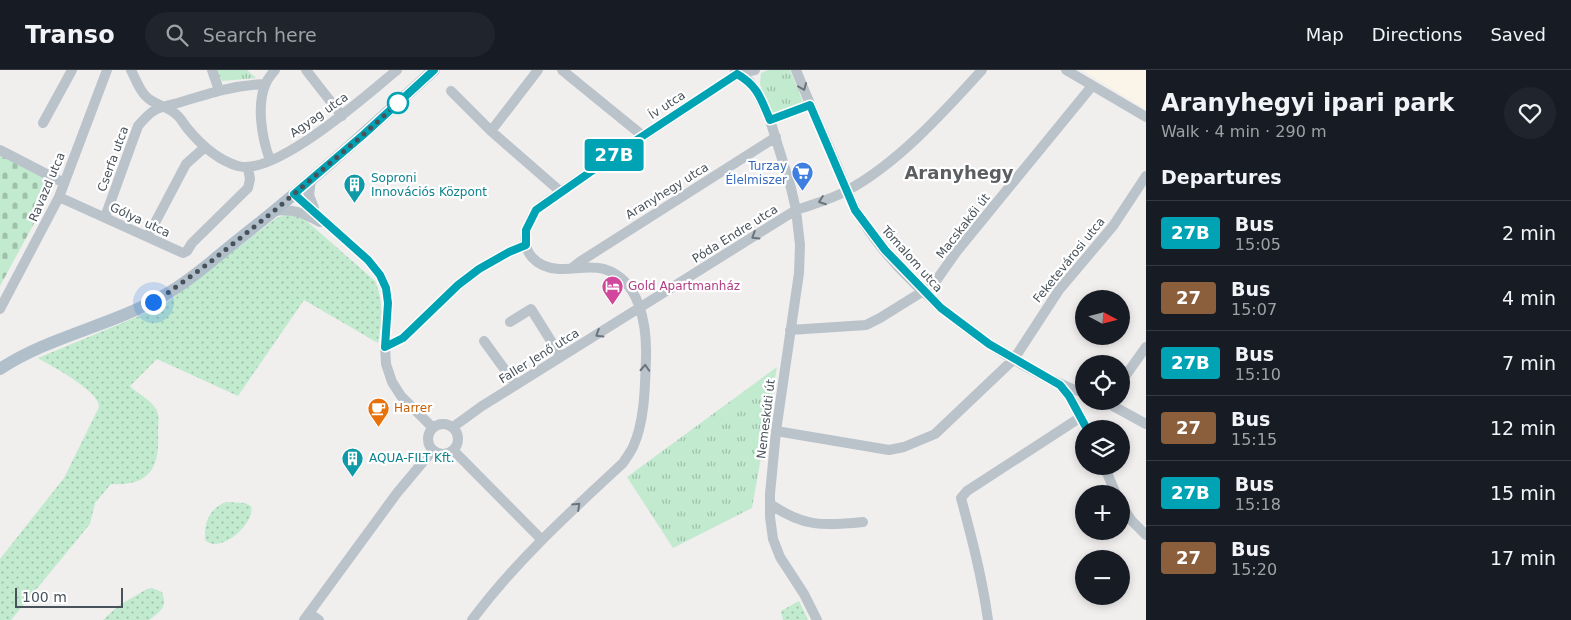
<!DOCTYPE html>
<meta charset="utf-8">
<style>
:root{--surface:#171b24;--page:#20242c;--text:#f1f3f6;--muted:#9ea1a6;--line:#363941}
body{margin:0;font-family:"DejaVu Sans",sans-serif;background:var(--page);color:var(--text);height:100vh;display:flex;flex-direction:column;font-size:19px;white-space:nowrap}
*{box-sizing:border-box;margin:0}
p{font-size:16px;color:var(--muted)}
.icon{flex:none;width:28px;height:28px;fill:none;stroke:currentColor;stroke-width:2;stroke-linecap:round;stroke-linejoin:round}
.map{position:relative;flex:1;overflow:hidden}
.sheet{display:flex;flex-direction:column;background:var(--surface);width:425px}
.sheet>*{flex:none}
.badge{padding:0 10px;border-radius:4px;font-size:18px;line-height:32px}
.needle{width:32px;rotate:97deg}
.tools{position:absolute;left:1075px;top:220px;display:grid;gap:10px}
.tools a{display:grid;place-items:center;width:55px;height:55px;border-radius:50%;background:var(--surface);box-shadow:0 2px 8px #0003;font-size:25px}
.scale{position:absolute;left:15px;bottom:12px;width:108px;box-sizing:border-box;padding-left:5px;border:2px solid #48525a;border-top:0;font-size:14px;line-height:18px;white-space:nowrap;color:#48525a;-webkit-text-stroke:4px #fff;paint-order:stroke}
.you{position:absolute;width:25px;height:25px;margin:-12px;border:4px solid #fff;border-radius:50%;background:#1a73e8;box-shadow:0 0 0 8px #1a73e833}
.map>.badge{position:absolute;translate:-50% -50%;box-shadow:0 0 0 2px #fff}
h2{padding:0 15px;font-size:19px;line-height:45px}
.round{display:grid;place-items:center;flex:none;width:52px;height:52px;border-radius:26px;background:var(--page)}
.head{display:flex;align-items:center;justify-content:space-between;height:85px;padding:0 15px}
h1{font-size:24px;font-weight:800;line-height:38px}
ul{padding:0;list-style:none}
li{display:flex;align-items:center;gap:15px;height:65px;padding:0 15px;border-top:1px solid var(--line)}
li div{flex:1}
li b{display:block;font-size:19px}
li em{font-style:normal}
li .badge{min-width:55px;font-weight:700;text-align:center}
header{display:flex;align-items:center;gap:30px;box-sizing:border-box;height:70px;padding:0 25px;background:var(--surface);border-bottom:1px solid var(--line)}
header strong{font-size:24px}
nav{display:flex;gap:28px;margin-inline-start:auto;font-size:18px}
.search{width:350px;height:45px;background:var(--page);display:flex;align-items:center;gap:12px;box-sizing:border-box;padding:0 18px;border-radius:28px;color:var(--muted);font-size:19px}
main{display:flex;flex:1;min-height:0}
.map>svg:first-child{display:block}
.commercial{fill:#faf4e9}
.grass{fill:url(#grass-dots)}
.cemetery{fill:url(#cemetery-stones)}
.park{fill:url(#park-tufts)}
.lines{fill:none;stroke-linecap:round;stroke-linejoin:round}
.minor{stroke:#bbc3ca;stroke-width:10}
.major{stroke:#b0bfca;stroke-width:12}
.oneway{stroke:#6a747c}
.line-casing{stroke:#fff;stroke-width:11}
.line{stroke:#00a3b4;stroke-width:8}
.walk{stroke:#48525a;stroke-width:5;stroke-dasharray:0 9}
.stop-dot{fill:#fff;stroke:#00a3b4;stroke-width:2.5}
.labels{text-anchor:middle;dominant-baseline:central;stroke-width:4.5;stroke-linejoin:round;paint-order:stroke}
.street-label{font-size:12px;fill:#48525a;stroke:#fff}
.shop-label{font-size:12px;fill:#366cbe;stroke:#fff;text-anchor:end}
.culture-label{font-size:12px;fill:#0d838f;stroke:#fff;text-anchor:start}
.hotel-label{font-size:12px;fill:#b23c85;stroke:#fff;text-anchor:start}
.food-label{font-size:12px;fill:#c56008;stroke:#fff;text-anchor:start}
.district-label{font-size:18px;font-weight:bold;fill:#5b5f62;stroke:#fff}
</style>
<header>
<strong>Transo</strong>
<div class="search"><svg class="icon" aria-label="search" viewBox="0 0 24 24"><circle cx="10" cy="10" r="6"/><path d="M15 15l6 6"/></svg>Search here</div>
<nav><a>Map</a><a>Directions</a><a>Saved</a></nav>
</header>
<main>
<div class="map">
<svg width="1146" height="550" viewBox="0 0 1146 550">
<defs>
<pattern id="grass-dots" width="8" height="8" patternUnits="userSpaceOnUse" patternTransform="scale(1.25)"><rect width="8" height="8" fill="#c1eace"/><path d="M2 2h.1M6 6h.1" fill="none" stroke="#9fc0aa" stroke-width="1.8" stroke-linecap="round"/></pattern>
<pattern id="cemetery-stones" width="16" height="16" patternUnits="userSpaceOnUse" patternTransform="scale(1.25)"><rect width="16" height="16" fill="#c1eace"/><path d="M2 7V4a2 2 0 0 1 4 0v3zM10 15v-3a2 2 0 0 1 4 0v3z" fill="#9fc0aa"/></pattern>
<pattern id="park-tufts" width="24" height="20" patternUnits="userSpaceOnUse" patternTransform="scale(1.25)"><rect width="24" height="20" fill="#c1eace"/><path d="M3 7l-1-3M5 7V3M7 7l1-3M15 17l-1-3M17 17v-4M19 17l1-3" fill="none" stroke="#9fc0aa"/></pattern>
</defs>
<rect width="100%" height="100%" fill="#f1eeee"/>
<!-- commercial -->
<path class="commercial" d="M1082,0H1146V40Z"/>
<!-- grass -->
<path class="grass" d="M288,143L302,147L375,211C384,232 382,252 378,273L304,230L238,326L157,289L130,316C138,324 150,329 156,339C160,346 158,354 158,362C160,399 149,416 111,414L95,433L90,454L11,550H0V489L64,408L99,337C100,321 51,296 38,288L139,246L166,233L275,149Z
M226,432L245,433L251,436C256,453 220,485 205,470C204,452 209,439 226,432Z
M152,518L162,522C168,538 160,541 149,550H103L118,536L147,519Z
M799,531L808,550H783L781,541Z"/>
<!-- cemetery -->
<path class="cemetery" d="M0,84L56,113L0,216Z"/>
<!-- park -->
<path class="park" d="M216,0H247L256,8L222,11Z
M768,0H790L803,32L772,44L760,14L761,3Z
M777,297L752,438L673,478L627,407Z"/>
<g class="lines">
<!-- minor -->
<path class="minor" d="M131,0C136,10 141,25 152,31C161,37 168,36 178,46C181,49 184,54 187,58C201,75 217,90 238,96C275,107 368,24 397,0
M212,0L219,20
M306,0L342,46
M562,0L643,66
M796,0C809,33 824,65 838,98C844,112 849,127 856,140C898,215 1004,296 1084,323
M1066,0L1146,47
M735,2L749,11L757,22L770,50L791,118L796,140L800,175L799,203L776,361L770,424V447L773,469L780,487L804,524L817,550
M451,21L491,61L561,122
M770,50L810,35
M43,53L72,0
M491,61L538,0
M0,80L64,113
M270,90C262,69 256,35 266,13C268,8 272,4 275,0
M311,110L309,125L314,138
M294,124L368,190L380,205L386,218L388,233L385,277L386,294L392,312L401,326L433,358
M59,127L183,183L187,181L192,173L248,118L250,109L248,98
M274,141C293,138 303,143 320,152
M105,147L138,56C143,50 148,44 155,40C162,36 170,35 178,33C207,24 234,15 265,14
M148,166L186,94L205,77
M572,198L581,191L776,67
M0,239L59,127L107,0
M510,252L531,239L561,287
M790,260L866,255L880,248L933,215L957,181L1092,16
M484,271L516,315
M385,277L403,268L458,215L479,199L509,182L526,175
M1121,312L1146,277
M1060,316L1069,326L1087,359
M1104,331L1146,354
M428 369a15 15 0 1 1 30 0a15 15 0 1 1-30 0Z
M453,357L482,336L796,140C813,134 830,130 846,121C896,95 944,42 982,0
M776,361L889,380L904,377L935,364L1014,289L1059,220L1113,156L1146,106
M453,380L541,469
M1104,396L1116,424
M770,434C804,457 823,456 863,452
M1121,434L1131,450L1146,465
M309,543L319,550
M304,550L397,423L433,380
M472,550C516,491 569,443 623,393C626,388 630,383 633,377C645,351 645,316 646,288C647,255 640,210 604,199C589,195 573,200 559,199C537,198 520,182 527,160C528,154 533,144 537,139C541,135 547,132 552,128C565,119 579,109 592,100C640,68 689,36 737,4L755,0
M988,550C982,507 972,469 961,428L967,421L1081,347"/>
<!-- major -->
<path class="major" d="M0,299C50,266 111,256 163,226C190,211 214,189 239,169C307,116 370,58 434,0"/>
</g>
<!-- one-way arrows -->
<defs><path id="oneway-chevron" d="M-2-3.5L2.5 0L-2 3.5" fill="none" stroke-width="1.6" stroke-linecap="round" stroke-linejoin="round" transform="scale(1.25)"/></defs>
<g class="oneway">
<use href="#oneway-chevron" transform="translate(803 17) rotate(67)"/>
<use href="#oneway-chevron" transform="translate(822 131) rotate(160)"/>
<use href="#oneway-chevron" transform="translate(755 166) rotate(148)"/>
<use href="#oneway-chevron" transform="translate(599 264) rotate(148)"/>
<use href="#oneway-chevron" transform="translate(645 298) rotate(-87)"/>
<use href="#oneway-chevron" transform="translate(577 436) rotate(-43)"/>
</g>
<g class="lines">
<defs>
<path id="line" d="M434,0L363,65L294,124L368,190L380,205L386,218L388,233L385,277L403,268L458,215L479,199L509,182L526,175V160L536,140L626,77L737,4C758,16 761,29 770,50L810,35L855,140L885,180L941,238L989,274L1060,315L1069,326L1087,359"/>
</defs>
<!-- line casing -->
<use href="#line" class="line-casing"/>
<!-- line -->
<use href="#line" class="line"/>
<!-- walk -->
<path class="walk" d="M153,232L165,225L209,193L274,141L363,65L398,33"/>
</g>
<!-- icons -->
<defs>
<symbol id="supermarket-pin" viewBox="-11 -11 22 30"><path d="M0 17L-7.5 6A9.5 9.5 0 1 1 7.5 6Z" fill="#3f7fe0" stroke="#fff"/><path d="M-6-5.5h2.5l.6 2H6L4.5 2H-2.5L-4.4-4H-6ZM-1.5 3.2a1.3 1.3 0 1 0 .1 0ZM3 3.2a1.3 1.3 0 1 0 .1 0Z" fill="#fff"/></symbol>
<symbol id="building-pin" viewBox="-11 -11 22 30"><path d="M0 17L-7.5 6A9.5 9.5 0 1 1 7.5 6Z" fill="#0f9aa8" stroke="#fff"/><path d="M-4-6H4V6H1V3H-1V6H-4ZM-2.5-4.3h1.7v1.8h-1.7ZM.8-4.3h1.7v1.8H.8ZM-2.5-1h1.7V.8h-1.7ZM.8-1h1.7V.8H.8Z" fill="#fff"/></symbol>
<symbol id="hotel-pin" viewBox="-11 -11 22 30"><path d="M0 17L-7.5 6A9.5 9.5 0 1 1 7.5 6Z" fill="#d1479c" stroke="#fff"/><path d="M-6-4.5h1.5V1H6V5H4.5V3h-9V5H-6ZM-4 0a1.8 1.8 0 1 1 3.6 0ZM.5 0V-2.5h3Q6-2.5 6 0Z" fill="#fff"/></symbol>
<symbol id="cafe-pin" viewBox="-11 -11 22 30"><path d="M0 17L-7.5 6A9.5 9.5 0 1 1 7.5 6Z" fill="#e8710a" stroke="#fff"/><path d="M-5.5-4.5H6V0H3Q3 3.5 0 3.5H-2.5Q-5.5 3.5-5.5 0ZM3-3.2v2h1.7v-2ZM-6 4.5H4V6H-6Z" fill="#fff"/></symbol>
</defs>
<g fill-rule="evenodd">
<use href="#supermarket-pin" x="790" y="90" width="25" height="34"/>
<use href="#building-pin" x="342" y="102" width="25" height="34"/>
<use href="#hotel-pin" x="600" y="204" width="25" height="34"/>
<use href="#cafe-pin" x="366" y="326" width="25" height="34"/>
<use href="#building-pin" x="340" y="376" width="25" height="34"/>
</g>
<!-- markers -->
<circle class="stop-dot" cx="398" cy="33" r="10"/>
<g class="labels">
<!-- street labels -->
<g class="street-label">
<text transform="translate(667 35) rotate(-33)">Ív utca</text>
<text transform="translate(319 45) rotate(-35)">Agyag utca</text>
<text transform="translate(113 89) rotate(-70)">Cserfa utca</text>
<text transform="translate(47 117) rotate(-67)">Ravazd utca</text>
<text transform="translate(667 121) rotate(-32)">Aranyhegy utca</text>
<text transform="translate(140 150) rotate(25)">Gólya utca</text>
<text transform="translate(963 156) rotate(-52)">Macskakői út</text>
<text transform="translate(735 164) rotate(-32)">Póda Endre utca</text>
<text transform="translate(912 189) rotate(48)">Tómalom utca</text>
<text transform="translate(1069 190) rotate(-51)">Feketevárosi utca</text>
<text transform="translate(539 286) rotate(-32)">Faller Jenő utca</text>
<text transform="translate(766 349) rotate(-83)">Nemeskúti út</text>
</g>
<!-- shop labels -->
<g class="shop-label">
<text x="787" y="96">Turzay<tspan x="787" dy="14">Élelmiszer</tspan></text>
</g>
<!-- culture labels -->
<g class="culture-label">
<text x="371" y="108">Soproni<tspan x="371" dy="14">Innovációs Központ</tspan></text>
<text x="369" y="388">AQUA-FILT Kft.</text>
</g>
<!-- hotel labels -->
<g class="hotel-label">
<text x="628" y="216">Gold Apartmanház</text>
</g>
<!-- food labels -->
<g class="food-label">
<text x="394" y="338">Harrer</text>
</g>
<!-- district labels -->
<g class="district-label">
<text x="959" y="102">Aranyhegy</text>
</g>
</g>
</svg>
<div class="tools">
<a><svg class="needle" viewBox="-14 -14 28 28"><path d="M0-13l5 13h-10z" fill="#e53935"/><path d="M0 13l5-13h-10z" fill="#9ea1a6"/></svg></a>
<a><svg class="icon" aria-label="locate" viewBox="0 0 24 24"><circle cx="12" cy="12" r="6"/><path d="M12 2v4M12 18v4M2 12h4M18 12h4"/></svg></a>
<a><svg class="icon" aria-label="layers" viewBox="0 0 24 24"><path d="M12 4l9 5-9 5-9-5zM3 14l9 5 9-5"/></svg></a>
<a>+</a>
<a>−</a>
</div>
<div class="scale">100 m</div>
<div class="you" style="left:153px;top:232px"></div>
<b class="badge" style="left:614px;top:85px;background:#00a3b4;color:#fff">27B</b>
</div>
<section class="sheet">
<div class="head"><div><h1>Aranyhegyi ipari park</h1><p>Walk · 4 min · 290 m</p></div><a class="round"><svg class="icon" aria-label="heart" viewBox="0 0 24 24"><path d="M12 20l-8-8c-3-5 5-10 8-4 3-6 11-1 8 4z"/></svg></a></div>
<h2>Departures</h2>
<ul>
<li><span class="badge" style="background:#00a3b4;color:#fff">27B</span><div><b>Bus</b><p>15:05</p></div><em>2 min</em></li>
<li><span class="badge" style="background:#8b5e3c;color:#fff">27</span><div><b>Bus</b><p>15:07</p></div><em>4 min</em></li>
<li><span class="badge" style="background:#00a3b4;color:#fff">27B</span><div><b>Bus</b><p>15:10</p></div><em>7 min</em></li>
<li><span class="badge" style="background:#8b5e3c;color:#fff">27</span><div><b>Bus</b><p>15:15</p></div><em>12 min</em></li>
<li><span class="badge" style="background:#00a3b4;color:#fff">27B</span><div><b>Bus</b><p>15:18</p></div><em>15 min</em></li>
<li><span class="badge" style="background:#8b5e3c;color:#fff">27</span><div><b>Bus</b><p>15:20</p></div><em>17 min</em></li>
</ul>
</section>
</main>
